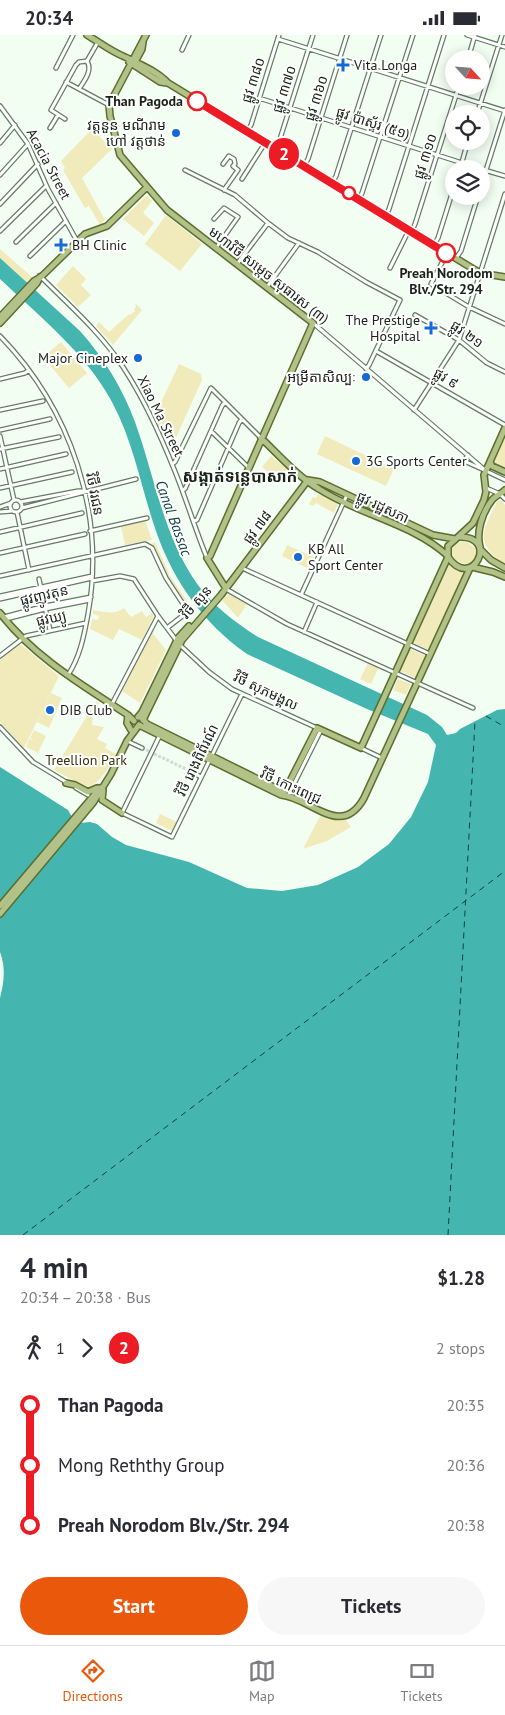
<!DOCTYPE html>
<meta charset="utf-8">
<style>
:root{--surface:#fff;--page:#f7f7f7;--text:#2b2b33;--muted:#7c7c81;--line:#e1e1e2;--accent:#ea580c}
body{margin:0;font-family:"PT Sans","Noto Sans Khmer",sans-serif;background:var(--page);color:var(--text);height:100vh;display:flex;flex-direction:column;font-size:19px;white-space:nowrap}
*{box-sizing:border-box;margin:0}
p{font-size:16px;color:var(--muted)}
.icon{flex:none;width:28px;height:28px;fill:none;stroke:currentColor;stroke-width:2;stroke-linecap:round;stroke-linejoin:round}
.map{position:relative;height:1200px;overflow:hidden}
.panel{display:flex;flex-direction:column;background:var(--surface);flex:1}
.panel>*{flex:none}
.badge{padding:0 10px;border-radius:16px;font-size:18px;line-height:32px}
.needle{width:32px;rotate:116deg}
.tools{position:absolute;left:445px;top:15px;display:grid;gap:10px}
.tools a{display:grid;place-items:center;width:45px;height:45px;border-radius:50%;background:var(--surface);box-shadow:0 2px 12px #0003;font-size:25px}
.map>.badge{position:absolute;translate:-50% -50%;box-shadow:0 0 0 2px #fff}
.legs{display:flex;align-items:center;gap:8px;height:55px;padding:0 20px;font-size:16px}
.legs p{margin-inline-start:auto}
.summary{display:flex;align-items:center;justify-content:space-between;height:85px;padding:0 20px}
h1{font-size:28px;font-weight:700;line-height:38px}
.button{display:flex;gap:10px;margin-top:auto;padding:10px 20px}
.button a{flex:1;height:58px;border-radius:30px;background:var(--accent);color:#fff;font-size:20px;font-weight:700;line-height:58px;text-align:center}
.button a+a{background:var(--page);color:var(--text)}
ul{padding:0 20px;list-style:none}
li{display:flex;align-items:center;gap:18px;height:60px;font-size:19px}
li i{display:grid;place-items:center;width:8px;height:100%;margin:0 6px;background:currentColor}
li i::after{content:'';width:12px;height:12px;margin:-6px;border:4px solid;border-radius:50%;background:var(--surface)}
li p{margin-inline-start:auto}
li:first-child i{background:linear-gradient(#0000 50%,currentColor 0)}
li:last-child i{background:linear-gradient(currentColor 50%,#0000 0)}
.status{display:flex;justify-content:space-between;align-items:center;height:35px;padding:0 25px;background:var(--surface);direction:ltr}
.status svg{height:14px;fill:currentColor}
.tabs{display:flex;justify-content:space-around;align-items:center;height:70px;border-top:1px solid var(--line);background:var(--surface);font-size:14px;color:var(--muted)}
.tabs a{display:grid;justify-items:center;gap:2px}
.tabs .selected{color:var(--accent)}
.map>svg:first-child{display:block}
.green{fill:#f1eabb}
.water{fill:#44b5af}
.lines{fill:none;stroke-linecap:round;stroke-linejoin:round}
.ferry{stroke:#104340;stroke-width:1;stroke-dasharray:6 5;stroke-linecap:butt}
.minor-tunnel{stroke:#d2ddd2;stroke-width:3;stroke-dasharray:3 1.5;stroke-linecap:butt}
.minor-casing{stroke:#647c64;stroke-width:5.5}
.major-casing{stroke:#5b6f2e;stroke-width:8}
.minor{stroke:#fff;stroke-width:3}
.major{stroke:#b2c288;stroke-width:5}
.line-1-casing{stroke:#fff;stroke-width:11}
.line-1{stroke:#ed1b24;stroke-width:8}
.poi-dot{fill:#136ad3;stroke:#fff;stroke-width:2}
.stop-1-dot{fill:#fff;stroke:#ed1b24;stroke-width:2.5}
.labels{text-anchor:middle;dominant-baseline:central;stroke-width:4;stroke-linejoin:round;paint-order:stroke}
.poi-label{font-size:14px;fill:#192219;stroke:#fff;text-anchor:start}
.street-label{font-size:14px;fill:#192219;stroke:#fff}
.stop-label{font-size:14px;font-weight:bold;fill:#192219;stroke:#fff;text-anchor:end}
.park-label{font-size:14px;fill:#37310e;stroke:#fff}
.water-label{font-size:15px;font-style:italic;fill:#104340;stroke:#fff}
.quarter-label{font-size:16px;font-weight:bold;fill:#192219;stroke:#fff}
</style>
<div class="status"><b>20:34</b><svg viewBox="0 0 49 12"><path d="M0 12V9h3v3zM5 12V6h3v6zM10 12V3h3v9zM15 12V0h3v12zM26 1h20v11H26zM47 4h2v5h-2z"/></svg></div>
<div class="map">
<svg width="505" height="1200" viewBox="0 0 505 1200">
<rect width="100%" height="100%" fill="#f3fef3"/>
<!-- green -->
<path class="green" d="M92,94L112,114L82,143L105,185L100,190L89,171L85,173L63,135L65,133L61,126Z
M147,160L152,166L143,178L154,188L144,201L123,184Z
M166,180L202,209L180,236L145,209Z
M0,214L32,242L26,248L0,223Z
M73,231L86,244L81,250L91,260L78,272L56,250Z
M135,268L142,275L113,310L96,291L99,287L109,297L129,279L130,280L135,276L134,274L136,272Z
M61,307L87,338L69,353L43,322Z
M179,329L201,339L202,345L175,405L162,400L154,382Z
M325,401L394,434L386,451L317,419Z
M505,403V434L493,428Z
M271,421L289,436L280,447L262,432Z
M318,459L338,469L334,478L316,468L313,471L309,469L313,462L316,463Z
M497,466H502L505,470V530C473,506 483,498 497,466Z
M145,485L152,505L125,510L121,491Z
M155,507L170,541L192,573L185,579L187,576L166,543L149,510Z
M458,507H467L476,514L477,522L473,528C458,533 441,515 458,507Z
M287,510L314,522L309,534L282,521Z
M449,530L454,534L465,537L429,615L413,608Z
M229,559L247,569L238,583L222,565Z
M124,573L131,582L142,576L146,582L152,578L154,581L142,605L119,594L113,605L90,594L92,584L98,585L99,581L93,579V575C104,577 115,580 124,573Z
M151,596L166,615L140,668L122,656Z
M20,609L59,641L24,713L0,687V625Z
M410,614L426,621L416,643L400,636Z
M368,628L377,632L378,634L371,649L360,644Z
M398,644L411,649L406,660L393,655Z
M51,658L62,663L49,693L37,687Z
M96,666L99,668L93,680L92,690L104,692L97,704L107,709L105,713L116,719C109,733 102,745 88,753L54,735Z
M34,695L46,701L38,718L26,712L29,704L34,706L30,703Z
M160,779L177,787L172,796L156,788Z
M320,781L333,785L345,784L351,792L327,806L303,814Z"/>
<!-- water -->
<path class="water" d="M0,223L80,296C104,323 123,354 135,387C155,442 163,501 198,550C213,571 236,588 258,602L427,680L442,692L447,700L456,698L460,694L497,675L505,674V1200H0V963C4,947 6,933 0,917V732L68,775L72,782L80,788L90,787L97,789L112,802L126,810L189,827L247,853L282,856L318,850L358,832L389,809L411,782L428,747L436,710L428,699L367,674L247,619C204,589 173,546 156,496C141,453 134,408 112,367C86,318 40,282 0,244Z"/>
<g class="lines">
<!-- ferry -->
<path class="ferry" d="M486,681L505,692
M23,1200L505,836
M448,1200L475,686"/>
<!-- minor-tunnel -->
<path class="minor-tunnel" d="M142,713L190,736"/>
<defs>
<path id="minor" d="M467,0L505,12
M278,4L505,76
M182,15L189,0
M468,24L475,0
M87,26C93,36 84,46 79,54L109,70
M87,26L98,7
M56,33L73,0
M66,47L79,54
M259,63L481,134
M0,71L28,109L48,154L77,206
M477,79L502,0
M65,84L51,75L76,30L79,27L87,26
M50,93L58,80
M247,96L251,90L279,0
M0,108L15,90
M275,113L279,107L313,0
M223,129L229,121L234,124L235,129L233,131L238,135L224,155
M304,131L308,124L347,0
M460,134L468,106
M481,134L505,141
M185,135L235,160L268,188
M0,140L28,109
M242,144L265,108
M332,148L336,141L381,0
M481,151L505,75
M359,164L362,158L413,0
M0,169L38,129
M386,180L389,174L444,0
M214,184L224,173L238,182L216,213
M0,196L46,151
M412,196L415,189L459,51
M16,207L56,168
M434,210L438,203L454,152
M447,218L431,249L469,272L505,289
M30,221L66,186
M456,223L461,216L478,161
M237,229L268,188L288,203L318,217L366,247L400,265L369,330L366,334
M390,233L409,195
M41,242C70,271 101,298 123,332C144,364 160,399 174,434C186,463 195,494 207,523
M267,252L299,208
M415,280L459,305L487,328L505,337
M313,288L486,436L505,445
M0,301C71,374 106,478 88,579C84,601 80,622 68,640
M376,316L505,390
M0,344L25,338L29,335
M0,375L43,366
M414,375L459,305L505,159
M0,395L50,384
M211,396L248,432
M0,401L14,465
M0,414L59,402
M468,420L464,426L484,435
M172,429L175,427L211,353L261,403
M0,434L66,419
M0,453L72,437
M486,453L500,459L505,464
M182,455L185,454L222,371L225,367
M10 471a6 6 0 1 1 12 0a6 6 0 1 1-12 0Z
M20,467L78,456H84
M0,472L11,468
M22,473L136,444
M0,477L12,476
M17,477L29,535
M194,486L197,485L239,388L242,384
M90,496L147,483
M0,497L82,478
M0,518L85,499
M242,533L430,619
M0,541L145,509L152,513L166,543L187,575L185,579L167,593
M39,544L50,595
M92,546L120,541L134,544L158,581L176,605
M226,554L287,589L473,673
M301,560L347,460
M0,561L92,541
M0,564L92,543
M4,582L45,571L91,562
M6,584L45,574L90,565
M304,597L317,567
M180,610L209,637L232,654L317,693
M0,621L26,601L86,588
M112,669L158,581
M0,692L33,727L66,747
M127,706L142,713
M361,713L382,723
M190,736L201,742
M76,753L88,760
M288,761L321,695
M122,778L172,802L242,659
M122,778L160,700"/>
<path id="major" d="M87,0C99,7 112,17 125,22C139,29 157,36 168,48L480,238L505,242
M146,0L109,70L110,81L120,120L167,175L313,288L210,521L207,523L225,552
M129,27L160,47L167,48
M134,29L142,14L143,7
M0,282L34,246L41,242L85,199L107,191L147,152
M0,288L37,248L40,242
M261,403C279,420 297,441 319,454C359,480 412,488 448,521
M490,427L492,431L505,437
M308,445L320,447L433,500L455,504
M458,502L473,488L484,465L486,457L484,440L505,393
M458,502C501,500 472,557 448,522V511Z
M480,512C476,497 482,478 492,465C495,461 501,459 505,455
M481,515L491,525L505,533
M472,532L493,537L505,542
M0,578C34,622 82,650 128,680L134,686
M128,680L127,688L131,695
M138,682H141L147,689L280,755L285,756L317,693L361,713L448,522
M138,682L142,677L178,603L189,591
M143,685L182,605L221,560L308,445
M139,690L281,760C310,762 341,805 364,763L470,533
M66,748L75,750L88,757L97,753
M103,755L102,765L122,778
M0,871L100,753
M0,879L93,768L111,739L127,706L139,690"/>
</defs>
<!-- minor casing -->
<use href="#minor" class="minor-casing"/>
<!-- major casing -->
<use href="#major" class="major-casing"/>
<!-- minor -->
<use href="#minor" class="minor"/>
<!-- major -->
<use href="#major" class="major"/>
</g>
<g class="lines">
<defs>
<path id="line-1" d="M197,66L446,218"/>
</defs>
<!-- line-1 casing -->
<use href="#line-1" class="line-1-casing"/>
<!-- line-1 -->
<use href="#line-1" class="line-1"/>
</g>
<!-- markers -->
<g class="poi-dot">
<path d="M340.5 22.5h5v5h5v5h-5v5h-5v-5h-5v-5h5z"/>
<circle cx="176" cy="98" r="5"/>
<path d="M58.5 202.5h5v5h5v5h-5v5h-5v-5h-5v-5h5z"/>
<path d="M428.5 285.5h5v5h5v5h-5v5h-5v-5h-5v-5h5z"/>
<circle cx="138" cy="323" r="5"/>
<circle cx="366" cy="342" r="5"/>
<circle cx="356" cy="426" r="5"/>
<circle cx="298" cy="522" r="5"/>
<circle cx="50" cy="675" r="5"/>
</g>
<g class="stop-1-dot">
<circle cx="197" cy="66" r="9"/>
<circle cx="349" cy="158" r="6"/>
<circle cx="446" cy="218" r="9"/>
</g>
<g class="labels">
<!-- poi labels -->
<g class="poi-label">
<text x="354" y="30">Vita Longa</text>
<text x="166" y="90" text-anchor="end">វត្តនួន មណីរាម<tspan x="166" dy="16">ហៅ វត្តថាន់</tspan></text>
<text x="72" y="210">BH Clinic</text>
<text x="420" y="285" text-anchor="end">The Prestige<tspan x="420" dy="16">Hospital</tspan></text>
<text x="128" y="323" text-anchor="end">Major Cineplex</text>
<text x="356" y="342" text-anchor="end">អម្រីតាសិល្បៈ</text>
<text x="366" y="426">3G Sports Center</text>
<text x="308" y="514">KB All<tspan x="308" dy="16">Sport Center</tspan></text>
<text x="60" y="675">DIB Club</text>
</g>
<!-- street labels -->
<g class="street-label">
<text transform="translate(253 45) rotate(-72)">ផ្លូវ ៣៨០</text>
<text transform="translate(284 54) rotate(-72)">ផ្លូវ ៣៧០</text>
<text transform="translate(316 63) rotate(-72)">ផ្លូវ ៣៦០</text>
<text transform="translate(373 88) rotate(18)">ផ្លូវ ប៉ាស្ទ័រ (៥១)</text>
<text transform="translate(425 121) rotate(-72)">ផ្លូវ ៣១០</text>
<text transform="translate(49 129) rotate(62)">Acacia Street</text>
<text transform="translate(269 240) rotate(38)">មហាវិថី សម្តេច សុធារស (៣)</text>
<text transform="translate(467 299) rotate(35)">ផ្លូវ ២១</text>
<text transform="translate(446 343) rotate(30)">ផ្លូវ ៩</text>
<text transform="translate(161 381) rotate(64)">Xiao Ma Street</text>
<text transform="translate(95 459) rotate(79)">វិថី វរជន</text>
<text transform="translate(383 472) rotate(25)">ផ្លូវ រដ្ឋសភា</text>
<text transform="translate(257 492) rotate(-53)">ផ្លូវ ៧៨</text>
<text transform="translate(44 560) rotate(-13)">ផ្លូវញូវតុន</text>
<text transform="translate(196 567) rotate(-48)">វិថី សួន</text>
<text transform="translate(51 583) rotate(-13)">ផ្លូវឃ្យូ</text>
<text transform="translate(266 656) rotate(26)">វិថី សុភមង្គល</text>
<text transform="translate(197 725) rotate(-64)">វិថី រោងពិព័រណ៍</text>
<text transform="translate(291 751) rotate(25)">វិថី កោះពេជ្រ</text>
</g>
<!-- stop labels -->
<g class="stop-label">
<text x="183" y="66">Than Pagoda</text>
<text x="446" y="238" text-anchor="middle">Preah Norodom<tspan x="446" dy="16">Blv./Str. 294</tspan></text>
</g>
<!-- park labels -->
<g class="park-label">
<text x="86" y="725">Treellion Park</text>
</g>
<!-- water labels -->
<g class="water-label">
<text transform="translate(174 483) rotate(70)">Canal Bassac</text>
</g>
<!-- quarter labels -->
<g class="quarter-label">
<text x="240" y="441">សង្កាត់ទន្លេបាសាក់</text>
</g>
</g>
</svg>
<div class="tools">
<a><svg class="needle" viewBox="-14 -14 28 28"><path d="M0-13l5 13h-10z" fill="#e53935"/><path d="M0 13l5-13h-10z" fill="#7c7c81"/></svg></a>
<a><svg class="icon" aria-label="locate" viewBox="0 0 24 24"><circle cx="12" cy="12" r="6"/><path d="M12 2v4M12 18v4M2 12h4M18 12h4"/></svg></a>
<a><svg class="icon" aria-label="layers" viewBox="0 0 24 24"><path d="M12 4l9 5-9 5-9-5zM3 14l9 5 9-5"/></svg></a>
</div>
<b class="badge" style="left:284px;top:119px;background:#ed1b24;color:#fff">2</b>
</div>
<section class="panel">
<div class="summary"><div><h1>4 min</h1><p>20:34 – 20:38 · Bus</p></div><b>$1.28</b></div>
<div class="legs"><svg class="icon" aria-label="walk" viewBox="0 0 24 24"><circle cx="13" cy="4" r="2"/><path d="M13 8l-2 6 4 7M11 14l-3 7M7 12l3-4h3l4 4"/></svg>1<svg class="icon" aria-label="forward" viewBox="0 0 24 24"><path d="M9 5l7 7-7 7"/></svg><b class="badge" style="background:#ed1b24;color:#fff">2</b><p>2 stops</p></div>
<ul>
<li><i style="color:#ed1b24"></i><b>Than Pagoda</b><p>20:35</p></li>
<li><i style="color:#ed1b24"></i><span>Mong Reththy Group</span><p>20:36</p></li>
<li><i style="color:#ed1b24"></i><b>Preah Norodom Blv./Str. 294</b><p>20:38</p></li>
</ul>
<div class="button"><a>Start</a><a>Tickets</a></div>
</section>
<nav class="tabs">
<a class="selected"><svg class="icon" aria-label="directions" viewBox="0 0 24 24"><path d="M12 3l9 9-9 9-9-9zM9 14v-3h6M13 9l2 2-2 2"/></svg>Directions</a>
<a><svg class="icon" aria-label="map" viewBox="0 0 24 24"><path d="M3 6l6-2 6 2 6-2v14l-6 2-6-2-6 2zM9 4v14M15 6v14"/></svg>Map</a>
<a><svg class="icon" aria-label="tickets" viewBox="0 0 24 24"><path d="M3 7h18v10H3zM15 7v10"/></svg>Tickets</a>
</nav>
